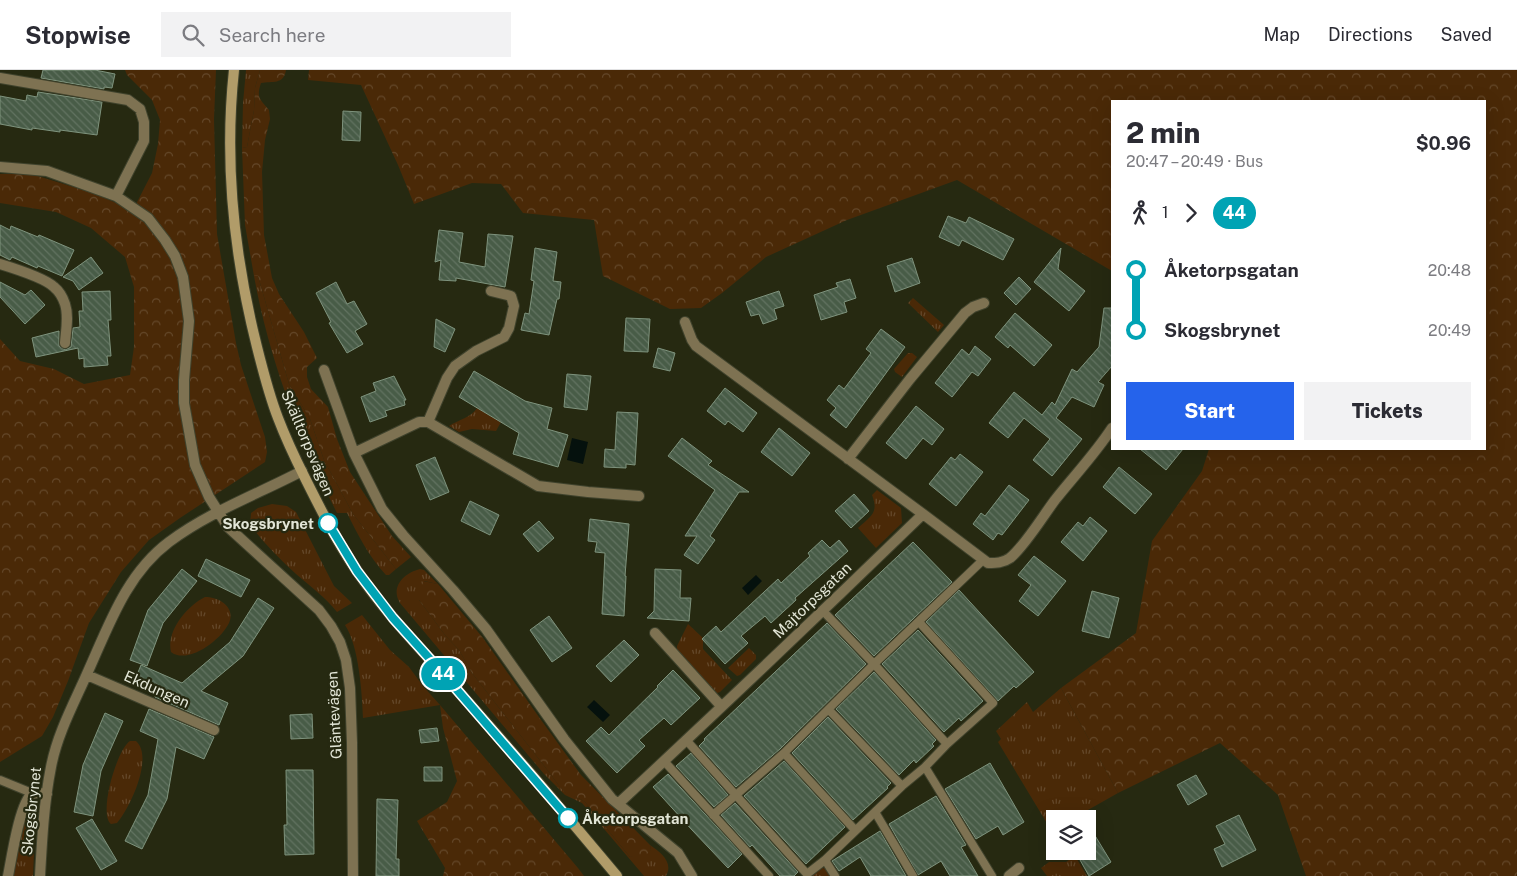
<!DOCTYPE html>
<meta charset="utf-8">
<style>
:root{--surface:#fff;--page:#f2f2f3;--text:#2b2b33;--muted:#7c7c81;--line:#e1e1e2;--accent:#2563eb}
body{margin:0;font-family:"Public Sans",sans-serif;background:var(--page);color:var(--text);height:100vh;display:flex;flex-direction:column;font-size:19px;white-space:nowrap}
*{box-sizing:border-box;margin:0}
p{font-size:16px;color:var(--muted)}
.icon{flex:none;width:28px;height:28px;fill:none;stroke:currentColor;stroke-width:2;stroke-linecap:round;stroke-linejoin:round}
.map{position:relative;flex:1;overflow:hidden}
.side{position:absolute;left:1111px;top:30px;width:375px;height:350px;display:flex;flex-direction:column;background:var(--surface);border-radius:0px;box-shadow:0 5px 20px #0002}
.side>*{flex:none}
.badge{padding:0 10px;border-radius:16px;font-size:18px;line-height:32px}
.controls{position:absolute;left:1046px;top:740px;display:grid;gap:10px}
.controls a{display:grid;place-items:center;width:50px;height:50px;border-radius:0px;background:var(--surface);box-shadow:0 5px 20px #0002;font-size:25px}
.map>.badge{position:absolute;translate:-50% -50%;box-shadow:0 0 0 2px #fff}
.legs{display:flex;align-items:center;gap:8px;height:55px;padding:0 15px;font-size:16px}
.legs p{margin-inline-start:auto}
.overview{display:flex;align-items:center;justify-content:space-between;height:85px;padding:0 15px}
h1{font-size:28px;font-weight:800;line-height:38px}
.cta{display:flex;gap:10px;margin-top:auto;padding:10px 15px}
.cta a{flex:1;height:58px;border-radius:0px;background:var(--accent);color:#fff;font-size:20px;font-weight:800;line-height:58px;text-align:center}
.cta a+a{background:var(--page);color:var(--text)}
ul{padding:0 15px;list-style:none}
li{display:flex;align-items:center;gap:18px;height:60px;font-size:19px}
li i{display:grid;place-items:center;width:8px;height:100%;margin:0 6px;background:currentColor}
li i::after{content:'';width:12px;height:12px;margin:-6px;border:4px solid;border-radius:50%;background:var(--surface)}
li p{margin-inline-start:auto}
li:first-child i{background:linear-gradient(#0000 50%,currentColor 0)}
li:last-child i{background:linear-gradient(currentColor 50%,#0000 0)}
header{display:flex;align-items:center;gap:30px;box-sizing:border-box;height:70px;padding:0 25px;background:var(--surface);border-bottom:1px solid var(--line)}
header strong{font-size:24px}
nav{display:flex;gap:28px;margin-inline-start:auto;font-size:18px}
.search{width:350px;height:45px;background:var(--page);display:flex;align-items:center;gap:12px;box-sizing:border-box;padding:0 18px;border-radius:0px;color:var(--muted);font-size:19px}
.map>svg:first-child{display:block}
.grass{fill:url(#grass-tufts)}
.forest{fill:url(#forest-crowns)}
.water{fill:#05110d}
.building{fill:url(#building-back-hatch);stroke:#7e937d}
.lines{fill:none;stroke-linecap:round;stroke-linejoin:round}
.lane-casing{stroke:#40432d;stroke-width:10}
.street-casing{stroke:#40432d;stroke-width:12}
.secondary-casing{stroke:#40432d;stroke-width:12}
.lane{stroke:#7e7252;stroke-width:8}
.street{stroke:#7e7252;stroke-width:10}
.secondary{stroke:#b19c69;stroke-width:10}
.line-1-casing{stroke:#fff;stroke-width:11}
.line-1{stroke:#00a3b4;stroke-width:8}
.stop-1-dot{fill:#fff;stroke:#00a3b4;stroke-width:2.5}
.labels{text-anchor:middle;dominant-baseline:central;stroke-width:4.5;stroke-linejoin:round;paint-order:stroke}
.street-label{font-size:15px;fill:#e3e6d7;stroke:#262911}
.stop-label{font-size:15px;font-weight:bold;fill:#e3e6d7;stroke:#262911;text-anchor:end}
</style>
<header>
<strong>Stopwise</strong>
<div class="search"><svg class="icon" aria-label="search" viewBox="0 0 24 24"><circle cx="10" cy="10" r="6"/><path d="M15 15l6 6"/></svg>Search here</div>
<nav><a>Map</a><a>Directions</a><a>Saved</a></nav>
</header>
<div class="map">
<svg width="1517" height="806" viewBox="0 0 1517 806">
<defs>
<pattern id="grass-tufts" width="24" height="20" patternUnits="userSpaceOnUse" patternTransform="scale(1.25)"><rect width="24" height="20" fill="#4a2907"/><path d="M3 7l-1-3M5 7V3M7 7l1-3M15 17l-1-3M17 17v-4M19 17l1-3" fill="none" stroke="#64482a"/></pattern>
<pattern id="forest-crowns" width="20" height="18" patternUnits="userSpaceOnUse" patternTransform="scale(1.25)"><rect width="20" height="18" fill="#4a2907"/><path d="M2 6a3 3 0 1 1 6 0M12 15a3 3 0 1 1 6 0" fill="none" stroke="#64482a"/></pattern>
<pattern id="building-back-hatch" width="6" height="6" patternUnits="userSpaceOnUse" patternTransform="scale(1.25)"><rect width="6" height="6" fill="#485c47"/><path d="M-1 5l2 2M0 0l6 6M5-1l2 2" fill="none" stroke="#627361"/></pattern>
</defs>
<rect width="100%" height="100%" fill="#262911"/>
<!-- grass -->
<path class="grass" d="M246,0H260L255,18L254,40L247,77L242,78L243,33Z
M254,206H258L289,314L310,349L324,390L353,444L396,499L389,505H386C369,487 358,465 347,443H337C299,367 269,289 254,206Z
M913,228L944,255L938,262L908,233Z
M908,283H912L917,287L902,307L895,302L894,299Z
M477,338L501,352L496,361L472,359L459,362L449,356C458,350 472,347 477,338Z
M877,420L901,438L902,453L876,478L858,458C871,446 879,443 872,425Z
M272,434L287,436L296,442L334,516L352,533L337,542C325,527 311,517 296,504C279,489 264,473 250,455L251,443L258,438Z
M420,499L424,500L438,514L424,511L419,530L445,565L459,580L472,603L552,706C557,713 562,721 569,724C575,727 580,728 585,732L630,787L651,780L650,775C660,782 674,792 666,806H644L588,740L582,733L565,725L544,704L400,533C390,517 404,503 420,499Z
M205,527C219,527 236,537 229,553C221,570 188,595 171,582C166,561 187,536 205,527Z
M362,545L390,580L409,597L423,616L440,635L363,648C362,623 359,576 345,555Z
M688,554L703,568V579L732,610L720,622L717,623L677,580V576Z
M749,578L756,585V589L740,605L737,606L728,598Z
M1061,618L1118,723L1072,749H1055V758L1051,760L998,672L1001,669L996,661L1027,632L1033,642Z
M130,671H136C154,687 130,738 117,753L111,754C98,744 117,679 130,671Z
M36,735L33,806H13L25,748L28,736Z
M1075,786L1087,806H1047L1041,798L1049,792H1066Z
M820,797L826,799L830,806H808Z"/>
<!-- forest -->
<path class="forest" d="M125,0H216L214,49L217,164L236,273L241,295L265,367L267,382L265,392L180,448L149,470L121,502L89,553L68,611L53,647L42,666L0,692V269L20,291L54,299L84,314L130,305L134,277V217L125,187L91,158L56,142L0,133V104H31L90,122L133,140L152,103L158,74L160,50L152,30L127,5Z
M260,0H286C284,15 272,11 261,13C256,28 260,29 269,40L270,49L265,70L262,102L264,165L272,208L279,224L304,262L317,288L307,297V307L311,319L328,337L337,369L350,402L392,466L411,487L396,499L353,444L324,390L310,349L289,314L258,206H254L245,155L242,78L247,77L254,40L255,18Z
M309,0H1517V806H1306L1278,725L1220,673L1118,723L1061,618L1136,563L1152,471L1202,401L1209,379H1485V31H1112V201L957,110L847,150L766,187L722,223L701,238L670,239L603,206L594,150L523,143L501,114L472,113L414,134L398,95L361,15L308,10Z
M423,511L438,514L483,568L541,650L581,705L650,775L651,780L646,785L630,787L585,732C580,728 575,727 569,725C562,721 557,713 552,706L472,603L459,580L445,565L419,530L416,514Z
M440,635L578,798L584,806H443L445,798L417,751L447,732L457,711L443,658Z"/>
<!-- water -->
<path class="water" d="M572,368L588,372L583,394L567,390Z
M756,505L762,511L748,525L742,518Z
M594,630L610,645L603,652L587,637Z"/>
<!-- building -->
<path class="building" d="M43,0H95L115,4L112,18L104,17V19L41,8Z
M38,22L102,32L97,65L60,60V62L32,58V60L0,54V26L26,31L27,25L37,27Z
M343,41L361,42L360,71L342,70Z
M948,146L966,153L969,147L1014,169L1003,190L962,170L959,176L939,167Z
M0,155L10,160L11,156L38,167L39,165L74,180L62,206L38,196L37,198L12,187L10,190L0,185Z
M439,160L463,163L459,192L485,197L488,164L513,166L505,217L456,208V211L439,210L441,190L435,192Z
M535,178L557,182L553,211L561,212L559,229H557L549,265L521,260L525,243L529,244L534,211L531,210Z
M1061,178L1058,199L1085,221L1069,241L1034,212Z
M91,187L103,203L79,220L73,211L63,207Z
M912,188L920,213L895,222L887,196Z
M1019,207L1031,219L1016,235L1004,223Z
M850,209L856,228L844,232L847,242L821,250L814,225L838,217L836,213Z
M0,212L25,225L31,220L45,235L25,254L0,227Z
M336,212L347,234L354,231L367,254L355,261L363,274L347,283L329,253L331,252L316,223Z
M110,221L111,250H108L111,286H107L108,295L84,297V288L79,289L78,278L36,287L32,268L59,261V276L65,280L71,277L73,258L80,257L79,241H83L82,222Z
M779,221L784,236L774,239L777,249L763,254L759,244L751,246L746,232Z
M1104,238H1112V296L1098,312L1104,315L1094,337L1072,327L1056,348L1082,369L1052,406L1033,390L1050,369L1024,348L1008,368L989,353L1014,322L1042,345L1052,332L1055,335L1072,299L1077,302L1099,277Z
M1015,243L1052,275L1034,296L1010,275L1008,278L995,267Z
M626,248L650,249L648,282L624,281Z
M436,249L455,259L445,282L434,277Z
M881,259L905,277L846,358L830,345L836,338L827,330L839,315L844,319L871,283L866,279Z
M975,276L991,289L978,306L972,302L952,327L935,313L962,279L969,285Z
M658,278L675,283L670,301L653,297Z
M474,301L525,331L552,338L547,359L568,365L558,397L513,384L519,363L459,327Z
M567,304L591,306L587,340L564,337Z
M394,306L406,330H404L405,335L385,341L387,346L370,352L361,327L376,321L373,313Z
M725,318L757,343L743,362L728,351L725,355L707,341Z
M916,336L944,359L932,375L923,368L906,389L886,373Z
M617,342L638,343L635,395L626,394V398L604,397L605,379L615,380Z
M779,358L810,383L792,406L761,382Z
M682,368L712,391L708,395L749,422H739L710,466L715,470L698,494L684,485L697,466H685L715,420L668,386Z
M1140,379H1183L1166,400Z
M960,384L983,402L956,436L929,414L951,387L955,390Z
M435,387L449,422L430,430L416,395Z
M1119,397L1152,424L1135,444L1103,417Z
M1009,415L1029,430L1002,465L998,463L993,470L973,454L981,443L985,446Z
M854,424L869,441L851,458L835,441Z
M470,431L499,445L490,465L461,451Z
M1090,447L1107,461L1083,491L1061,472L1078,452L1083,456Z
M590,449L629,454L625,506H626L624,546L602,544L605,483L595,482L597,472L588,471Z
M539,451L554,468L538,482L523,464Z
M822,470L830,478L839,470L848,481L795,528L796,530L771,553L765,546L741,566L748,573L725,594L702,569L716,556L721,562L778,509L781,513L810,486L808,483Z
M913,472L952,512L874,586L835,545Z
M1034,486L1066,511L1038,546L1019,531L1031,515L1018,505Z
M206,489L250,510L241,527L198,506Z
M182,499L197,511L163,553L147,596L130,590L148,540Z
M655,499L681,500L680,528H691L689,551L647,548L654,541Z
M959,520L1034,602L1016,618L1014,616L998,631L926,552Z
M1092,521L1119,528L1109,568L1082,561Z
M258,528L274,538L243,586L201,621L228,633L219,655L155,627L156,624L133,615L141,595L182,613L230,572Z
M549,546L572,578L552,592L530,560Z
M827,553L866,594L780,679L736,717L699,676L705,670L704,669Z
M918,560L983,631L961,651L959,648L944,662L882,594Z
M624,570L639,585L611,612L596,596Z
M673,600L700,628L671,655L664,648L639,670L645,676L617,703L586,671L601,657L609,665L658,617L657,616Z
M874,602L936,670L932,674L934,676L916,693L914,690L899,705L836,639Z
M149,639L214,667L204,689L176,677L167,729L142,779L125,771L148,725L158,669L140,661Z
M105,643L123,651L101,701L93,746L74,742L83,695Z
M312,644L313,668L291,669L290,645Z
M828,647L891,713L887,717L888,718L853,750L792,683Z
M437,658L439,671L421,673L419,660Z
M691,683L728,725L714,737L676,696Z
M784,691L845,757L806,794L744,726Z
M990,693L1024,752L1003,765L998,756L976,769L945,719Z
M424,697H442V711H424Z
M286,700H313L314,784L285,785L284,755H287Z
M668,704L742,784L728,798L692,760L653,717Z
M1196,705L1207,724L1188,735L1177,715Z
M936,726L966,775L961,777L978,806H950L941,791L918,805L889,754Z
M377,729L398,730L396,789H399V806H376Z
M735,733L798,802L794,806H780L752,775L750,777L721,745Z
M1239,745L1256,780L1222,797L1214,779L1225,774L1216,756Z
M92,749L117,791L101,800L76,758Z
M1088,754L1111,792L1089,806L1075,781H1088Z
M880,761L906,806H871L860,787L839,801L832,791Z"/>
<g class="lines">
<defs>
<path id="lane" d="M829,640L902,716
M687,671L807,804L825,790L902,716L925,697L947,674L993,633L919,552
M947,674L874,594L983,490
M784,683L855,760
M664,691L769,806
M925,697L992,806
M0,710L27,721L31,725
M875,742L913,806
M713,745L784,683L874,594L823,541
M825,790L835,806"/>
<path id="street" d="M0,8L128,30L140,39L144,52V71L116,126
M0,97L47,101L116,126L148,148L165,170L175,186L183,207L189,251L184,310V333L195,395L209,427L228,457L319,540L331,556L340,572L346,590L350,618L352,673L353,806
M0,194C13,198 45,208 54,217C59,221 63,228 65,234C69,246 66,260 65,273
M324,300L354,383L382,439L403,465L453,520L486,559L564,669L612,729L678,783L692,806
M428,352L538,416L588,422L639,426
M354,383L419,352H428L447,308L455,296L476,281L504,267L509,258L514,236L511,226L491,221
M848,389L910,309L965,243L973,237L984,233
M923,444L988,493C996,493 1003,493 1010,488C1024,477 1043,446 1055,430C1074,406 1095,384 1112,358
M655,563L721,636
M87,605L214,660
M619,733C721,638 823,541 923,444L696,276L692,270L685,252
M8,806C11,791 20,731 32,724C37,722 42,723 47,724
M40,806C42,770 44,732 51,697C57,665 73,635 86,606C108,558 125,505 169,472C209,442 258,424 302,401
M1009,806L1019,798"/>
<path id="secondary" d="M234,0C224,93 234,186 257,277C263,301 269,325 278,348C286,369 295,388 305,408C321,440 337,472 357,501C387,545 424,582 459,622C491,658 523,694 554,731C575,756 596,781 617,806"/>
</defs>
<!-- lane casing -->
<use href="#lane" class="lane-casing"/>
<!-- street casing -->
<use href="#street" class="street-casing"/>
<!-- secondary casing -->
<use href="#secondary" class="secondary-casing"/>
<!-- lane -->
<use href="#lane" class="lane"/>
<!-- street -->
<use href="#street" class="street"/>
<!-- secondary -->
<use href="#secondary" class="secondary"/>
</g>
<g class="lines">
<defs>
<path id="line-1" d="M328,453L357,501L393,548L438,598L568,748"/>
</defs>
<!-- line-1 casing -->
<use href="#line-1" class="line-1-casing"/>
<!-- line-1 -->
<use href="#line-1" class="line-1"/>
</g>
<!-- markers -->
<g class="stop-1-dot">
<circle cx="328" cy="453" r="9"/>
<circle cx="568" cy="748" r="9"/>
</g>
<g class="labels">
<!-- street labels -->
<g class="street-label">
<text transform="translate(308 373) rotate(67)">Skälltorpsvägen</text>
<text transform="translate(812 530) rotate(-44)">Majtorpsgatan</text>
<text transform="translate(157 619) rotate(24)">Ekdungen</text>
<text transform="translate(334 645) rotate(-93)">Gläntevägen</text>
<text transform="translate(31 741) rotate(-84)">Skogsbrynet</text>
</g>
<!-- stop labels -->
<g class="stop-label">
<text x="314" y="453">Skogsbrynet</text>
<text x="582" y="748" text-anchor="start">Åketorpsgatan</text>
</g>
</g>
</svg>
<div class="controls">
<a><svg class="icon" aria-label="layers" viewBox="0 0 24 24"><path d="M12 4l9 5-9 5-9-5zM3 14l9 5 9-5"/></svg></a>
</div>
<b class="badge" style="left:443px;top:604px;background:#00a3b4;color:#fff">44</b>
<section class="side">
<div class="overview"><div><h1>2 min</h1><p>20:47 – 20:49 · Bus</p></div><b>$0.96</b></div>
<div class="legs"><svg class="icon" aria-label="walk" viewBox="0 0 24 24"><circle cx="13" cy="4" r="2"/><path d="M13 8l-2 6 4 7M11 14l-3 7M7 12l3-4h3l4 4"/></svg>1<svg class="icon" aria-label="forward" viewBox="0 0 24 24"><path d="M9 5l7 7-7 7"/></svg><b class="badge" style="background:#00a3b4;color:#fff">44</b></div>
<ul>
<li><i style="color:#00a3b4"></i><b>Åketorpsgatan</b><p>20:48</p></li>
<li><i style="color:#00a3b4"></i><b>Skogsbrynet</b><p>20:49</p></li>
</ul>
<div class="cta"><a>Start</a><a>Tickets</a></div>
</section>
</div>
